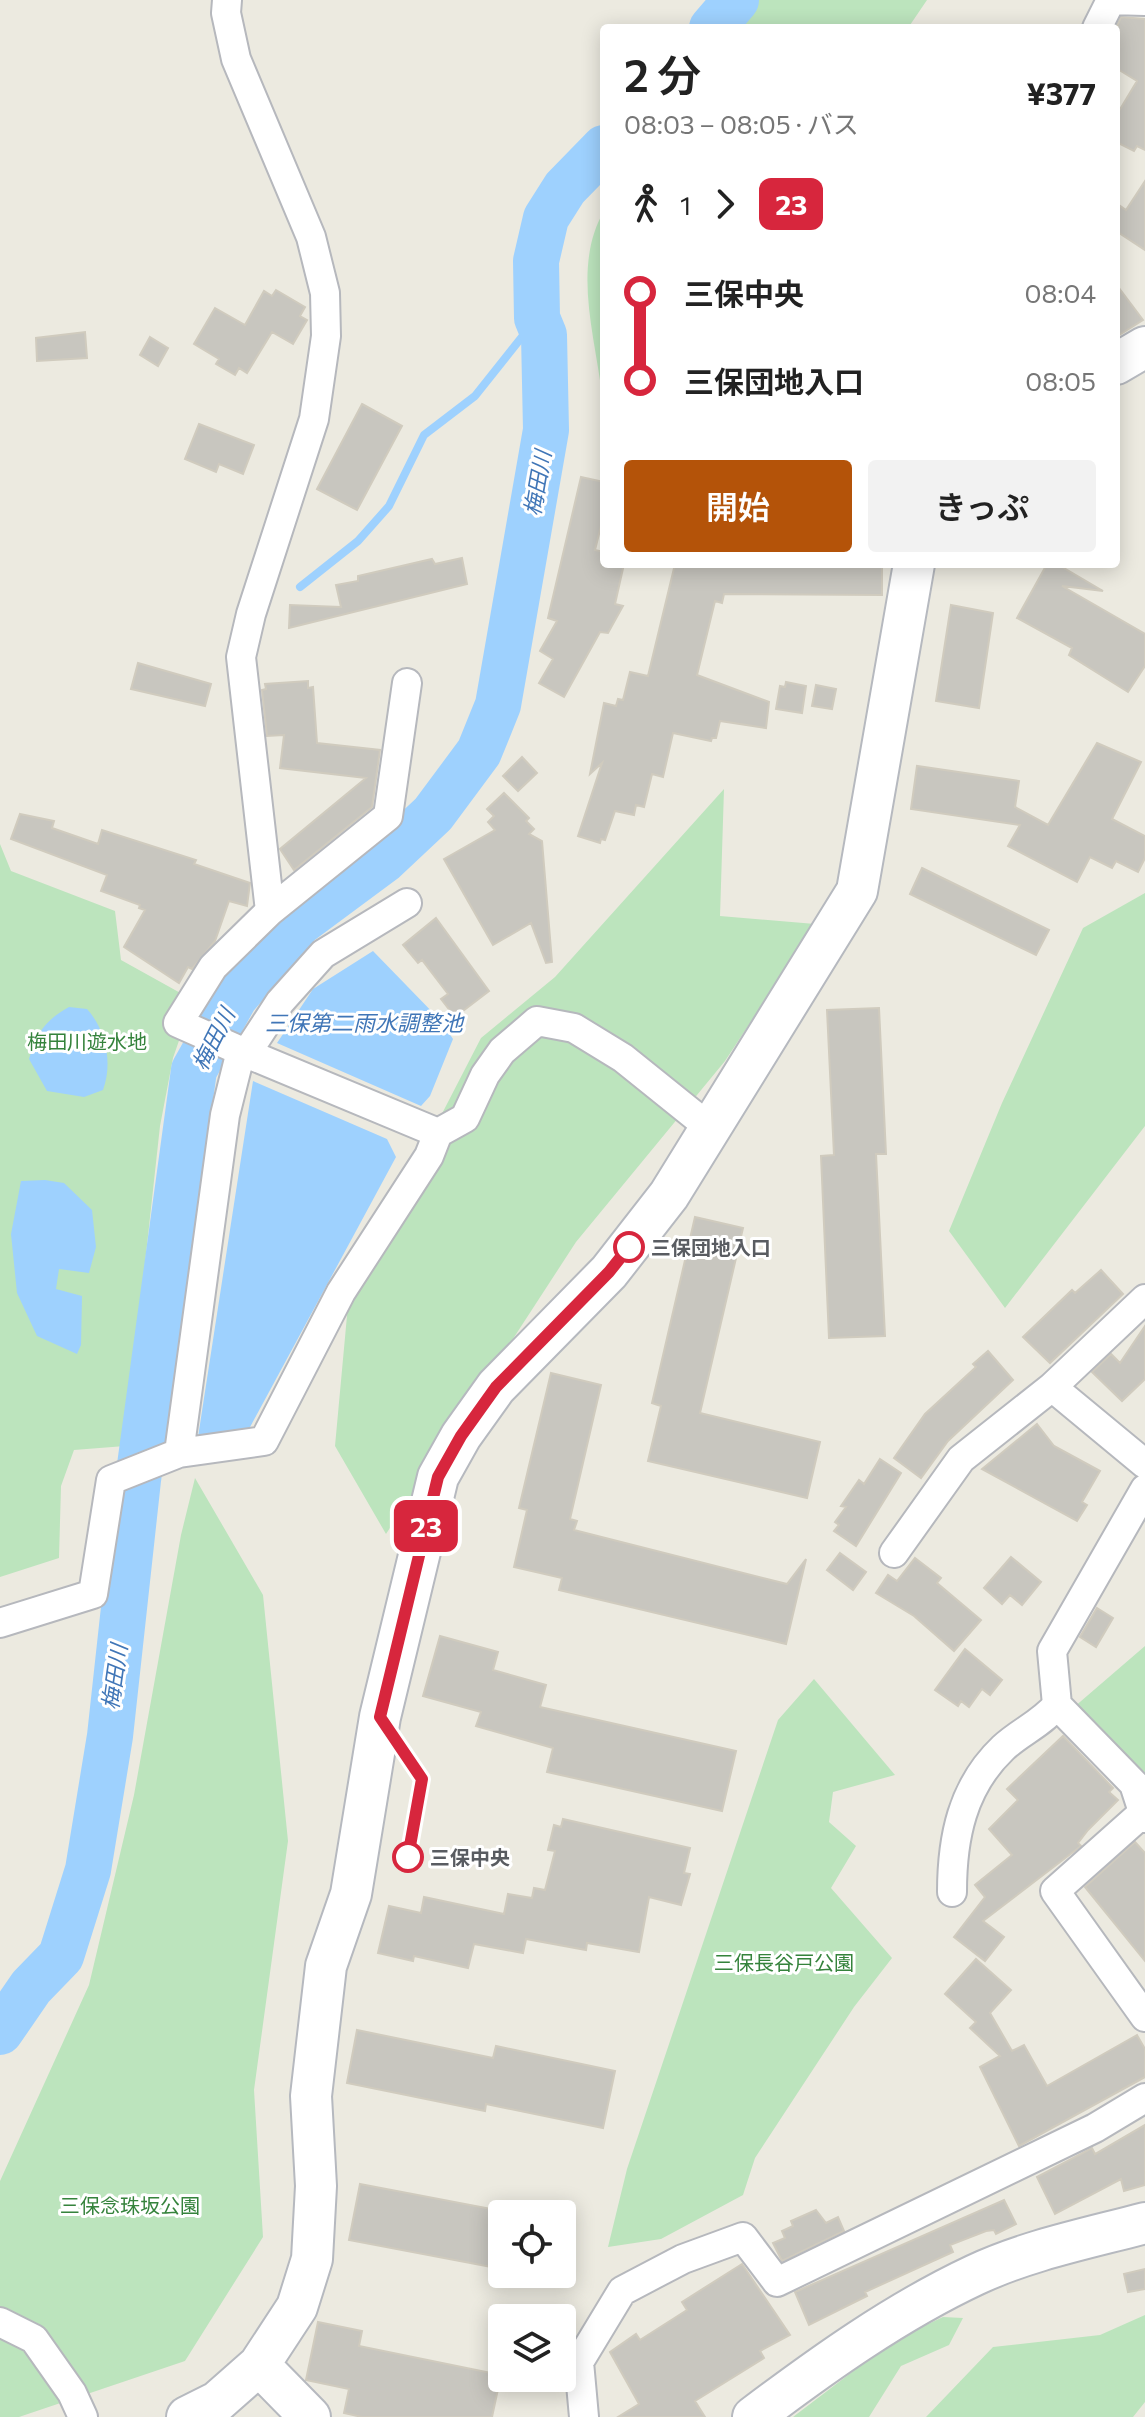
<!DOCTYPE html>
<html lang="ja">
<meta charset="utf-8">
<style>
:root{--surface:#fff;--page:#f2f2f2;--text:#222;--muted:#767676;--accent:#b45309}
body{margin:0;font-family:Commissioner,"Noto Sans JP",sans-serif;background:var(--page);color:var(--text);height:100vh;display:flex;flex-direction:column;font-size:30px;white-space:nowrap}
*{box-sizing:border-box;margin:0}
p{font-size:26px;color:var(--muted)}
.icon{flex:none;width:44px;height:44px;fill:none;stroke:currentColor;stroke-width:2;stroke-linecap:round;stroke-linejoin:round}
.map{position:relative;flex:1;overflow:hidden}
.panel{position:absolute;left:600px;top:24px;width:520px;height:544px;display:flex;flex-direction:column;background:var(--surface);border-radius:8px;box-shadow:0 4px 20px #0003}
.panel>*{flex:none}
.badge{padding:0 16px;border-radius:12px;font-size:28px;line-height:52px}
.buttons{position:absolute;left:488px;top:2200px;display:grid;gap:16px}
.buttons a{display:grid;place-items:center;width:88px;height:88px;border-radius:8px;background:var(--surface);box-shadow:0 4px 20px #0003;font-size:40px}
.map>.badge{position:absolute;translate:-50% -50%;box-shadow:0 0 0 4px #fff}
.legs{display:flex;align-items:center;gap:12px;height:88px;padding:0 24px;font-size:26px}
.legs p{margin-inline-start:auto}
.headline{display:flex;align-items:center;justify-content:space-between;height:136px;padding:0 24px}
h1{font-size:44px;font-weight:600;line-height:60px}
.cta{display:flex;gap:16px;margin-top:auto;padding:16px 24px}
.cta a{flex:1;height:92px;border-radius:8px;background:var(--accent);color:#fff;font-size:32px;font-weight:600;line-height:92px;text-align:center}
.cta a+a{background:var(--page);color:var(--text)}
ul{padding:0 24px;list-style:none}
li{display:flex;align-items:center;gap:28px;height:88px;font-size:30px}
li i{display:grid;place-items:center;width:12px;height:100%;margin:0 10px;background:currentColor}
li i::after{content:'';width:20px;height:20px;margin:-10px;border:6px solid;border-radius:50%;background:var(--surface)}
li p{margin-inline-start:auto}
li:first-child i{background:linear-gradient(#0000 50%,currentColor 0)}
li:last-child i{background:linear-gradient(currentColor 50%,#0000 0)}
.map>svg:first-child{display:block}
.green{fill:#bce4bd}
.water{fill:#9ed1fe}
.lines{fill:none;stroke-linecap:round;stroke-linejoin:round}
.stream{stroke:#9ed1fe;stroke-width:8}
.river{stroke:#9ed1fe;stroke-width:46}
.building{fill:#c8c6bf;stroke:#d0cbbe;stroke-width:2}
.street-casing{stroke:#b6b8bd;stroke-width:32}
.secondary-casing{stroke:#b6b9bf;stroke-width:44}
.street{stroke:#fff;stroke-width:28}
.secondary{stroke:#fff;stroke-width:40}
.line-1-casing{stroke:#fff;stroke-width:18}
.line-1{stroke:#d7263d;stroke-width:12}
.stop-1-dot{fill:#fff;stroke:#d7263d;stroke-width:4}
.labels{text-anchor:middle;dominant-baseline:central;stroke-width:6;stroke-linejoin:round;paint-order:stroke}
.park-label{font-size:20px;fill:#35833c;stroke:#fff}
.stop-label{font-size:20px;font-weight:bold;fill:#595c61;stroke:#fff;text-anchor:start}
.water-label{font-size:22px;font-style:italic;fill:#4076b7;stroke:#fff}
</style>
<div class="map">
<svg width="1145" height="2417" viewBox="0 0 1145 2417">
<rect width="100%" height="100%" fill="#eceae0"/>
<!-- green -->
<path class="green" d="M727,0H927L908,28H709Z
M604,211V448L601,445C602,429 604,411 602,395C595,335 572,266 604,211Z
M724,789L720,916L815,924L725,1061L576,1242L386,1534L335,1446L349,1294L481,1038L555,977Z
M0,844L11,871L115,911L121,960L193,1000L173,1058L160,1126L125,1446L74,1450L61,1486L59,1558L0,1577Z
M1145,893V1126L1005,1308L949,1231L1002,1103L1083,928Z
M195,1478L263,1595L288,1841L254,2090L263,2237L185,2361L19,2417H0V2181L89,1985L134,1795L181,1535Z
M1145,1646V1785L1073,1708Z
M814,1679L895,1775L833,1792L829,1822L856,1846L831,1888L892,1958L854,2007L755,2158L743,2195L661,2239L608,2247L627,2169L778,1720Z
M1145,2315V2402L1133,2417H926L993,2347L1100,2335Z
M943,2317L963,2318L949,2345L901,2366L869,2417H793L894,2340Z"/>
<!-- water -->
<path class="water" d="M373,951L441,1021L453,1039L430,1096L421,1106L277,1043L313,989Z
M69,1007L87,1009C106,1030 113,1063 103,1090L84,1097L47,1091L29,1059C37,1033 44,1021 69,1007Z
M253,1081L387,1139L396,1157L249,1429L198,1437Z
M45,1180L64,1183L92,1210L96,1247L89,1273L59,1269L56,1289L82,1296L81,1345L77,1354L37,1336L17,1293L11,1234L21,1181Z"/>
<g class="lines">
<!-- stream -->
<path class="stream" d="M300,587L358,541L389,506L424,435L475,396L537,318"/>
<!-- river -->
<path class="river" d="M712,28L736,0
M0,2032L31,1987L61,1956L88,1870L110,1736L138,1480L194,1070L235,997L299,923L384,860L433,814L479,752L498,705L546,430L544,335L537,318L536,261L546,218L565,188L604,148"/>
</g>
<!-- building -->
<path class="building" d="M1121,17L1145,19V150L1137,146L1134,151L1116,142V116L1137,81L1116,68V28Z
M1145,181V250L1116,231V203L1126,210Z
M1116,284L1143,320L1116,337Z
M276,290L305,307L300,316L307,320L293,344L272,332L247,373L239,368L235,375L216,364L219,359L194,344L215,308L245,325L264,291L272,296Z
M85,332L87,358L37,361L36,338Z
M150,337L168,348L158,366L140,355Z
M362,404L402,426L357,510L317,489Z
M199,424L254,445L243,474L219,464L216,472L185,459Z
M581,477L604,482V514L595,550L604,552V564H624L615,604L623,606L608,633L600,632L564,697L539,683L553,659L540,651L557,621L548,618Z
M462,558L467,584L289,628L290,605L341,607L336,585L358,581V576L432,559L435,564Z
M675,564H882V595L724,594L722,603L715,601L697,675L769,702L766,728L720,721L716,738H712L711,741L673,733L663,777L652,774L644,807L636,805L634,815L615,811L605,840L601,839L600,843L578,836L602,763L590,774L604,703L616,706L618,699L623,700L630,672L648,676Z
M1047,564H1057L1103,591L1062,586L1145,634V666L1128,692L1069,655L1072,648L1017,618Z
M951,605L993,613L979,708L936,701Z
M138,663L211,684L205,706L131,689Z
M308,681V688L313,687L317,743L380,750L372,807L294,870L280,849L366,778L280,768L284,735L267,736L262,690L266,689L265,684Z
M786,682L806,686L802,713L776,709L780,686L785,687Z
M816,685L836,689L832,709L812,706Z
M1097,743L1141,762L1112,819L1145,836V858L1138,872L1116,861L1112,868L1090,857L1077,882L1008,846L1020,825L911,809L917,766L1019,781L1015,807L1048,825Z
M522,757L537,773L518,791L503,776Z
M504,793L529,818L526,821L534,829L529,834L542,841L552,962L546,963L531,923L493,945L444,859L495,830L488,822L494,816L487,809Z
M20,814L54,821L52,828L98,844L102,830L196,860L194,864L250,883L247,906L229,901L215,941L192,969L188,967L179,983L124,947L145,910L139,908L140,905L101,891L107,875L11,839Z
M922,868L1049,930L1036,955L910,894Z
M436,918L489,991L455,1017L441,999L448,994L422,960L418,963L403,945Z
M879,1008L886,1154H876L885,1336L829,1338L821,1156L834,1155L827,1010Z
M695,1217L743,1228L700,1413L820,1442L807,1498L648,1461L661,1406L652,1403Z
M1101,1270L1123,1294L1050,1363L1023,1337L1072,1290L1075,1293Z
M1145,1326V1379L1122,1401L1092,1372L1111,1354L1120,1363Z
M988,1351L1013,1380L948,1441L921,1478L894,1458L925,1414L976,1367L973,1364Z
M551,1373L601,1385L570,1519L577,1521L574,1530L787,1584L806,1559L786,1644L559,1590L562,1578L514,1567L527,1510L519,1508Z
M1037,1424L1054,1446L1100,1471L1082,1502L1087,1505L1077,1521L982,1469Z
M880,1459L901,1473L856,1546L834,1531L839,1525L835,1522L846,1507L841,1506L859,1480L864,1484Z
M840,1553L866,1572L853,1590L827,1570Z
M1011,1557L1041,1582L1022,1605L1010,1595L1002,1604L984,1588Z
M915,1558L941,1578L937,1583L981,1620L954,1651L914,1616L876,1593L888,1575L897,1581Z
M1097,1608L1113,1618L1096,1647L1080,1637Z
M440,1636L498,1652L493,1670L546,1685L540,1707L736,1751L722,1811L547,1772L553,1748L476,1726L481,1712L423,1696Z
M965,1649L1002,1680L990,1695L982,1689L969,1707L961,1701L958,1706L935,1690Z
M1063,1736L1113,1788L1109,1792L1118,1800L1088,1830L1078,1843L1081,1846L983,1921L1004,1937L985,1961L954,1937L985,1897L975,1885L1012,1855L989,1829L1018,1800L1007,1789Z
M563,1819L690,1848L684,1873L690,1874L681,1905L649,1897L639,1952L587,1943L586,1950L526,1939L523,1953L474,1944L468,1968L414,1956L413,1961L378,1953L389,1906L421,1913L424,1897L504,1914L508,1894L532,1898L534,1888L545,1890L555,1851L548,1850L554,1825L561,1827Z
M1135,1842L1145,1853V1961L1085,1887Z
M976,1959L1011,1990L990,2013L1012,2051L1024,2045L1047,2086L1137,2035L1145,2049V2077L1019,2146L980,2067L1000,2056L970,2028L976,2022L945,1994Z
M357,2030L493,2058L496,2046L615,2071L603,2128L486,2104L485,2111L347,2083Z
M1145,2125V2185L1124,2191L1121,2179L1055,2214L1037,2177L1092,2148L1095,2154Z
M360,2184L502,2211V2269L349,2240Z
M1004,2200L1016,2224L996,2234L994,2230L986,2231L950,2245L953,2252L865,2292L867,2296L809,2325L795,2292Z
M816,2210L826,2223L838,2217L844,2231L782,2261L773,2243L785,2238L782,2231L793,2226L791,2221Z
M742,2264L790,2335L760,2351L764,2358L695,2401L705,2417H618L639,2404L610,2352L636,2334L640,2340L687,2310L682,2302Z
M1145,2269V2289L1128,2292L1124,2274Z
M318,2322L362,2331L359,2346L501,2375L492,2417H362L344,2413L349,2389L306,2380Z"/>
<g class="lines">
<defs>
<path id="street" d="M1097,28L1111,0L1145,1
M270,911L388,816L407,683
M241,1051L438,1133L465,1118L485,1075L502,1051L537,1021L574,1028L623,1058L710,1128
M246,1054L280,1002L323,954L407,903
M1052,1387L1145,1464
M179,1453L225,1115L241,1051L178,1023L213,967L270,911L241,657L251,614L314,419L326,336L325,293L311,237L236,59L226,13L227,0
M894,1553L961,1459L1052,1387L1145,1299
M0,1623L93,1594L111,1480L179,1453L264,1441L341,1292L429,1156L438,1133
M1057,1705L1134,1784L1145,1818
M1145,1811L1055,1891L1145,2017
M952,1892C952,1838 962,1787 1003,1748C1020,1732 1041,1724 1057,1705L1052,1651L1145,1489
M0,2322L34,2339L72,2393L83,2417
M584,2417L579,2362L622,2291L683,2259L743,2237L777,2282L1095,2128L1145,2098"/>
<path id="secondary" d="M1116,364L1145,347
M259,2365L310,2417
M187,2417L217,2402L259,2365L297,2307L312,2259L316,2186L311,2096L326,1966L351,1894L380,1717L438,1477L461,1436L496,1387L609,1272L669,1195L857,891L914,564
M753,2417C822,2365 896,2312 975,2275C1028,2250 1089,2238 1145,2223"/>
</defs>
<!-- street casing -->
<use href="#street" class="street-casing"/>
<!-- secondary casing -->
<use href="#secondary" class="secondary-casing"/>
<!-- street -->
<use href="#street" class="street"/>
<!-- secondary -->
<use href="#secondary" class="secondary"/>
</g>
<g class="lines">
<defs>
<path id="line-1" d="M408,1857L422,1779L380,1717L438,1477L461,1436L496,1387L609,1272L629,1247"/>
</defs>
<!-- line-1 casing -->
<use href="#line-1" class="line-1-casing"/>
<!-- line-1 -->
<use href="#line-1" class="line-1"/>
</g>
<!-- markers -->
<g class="stop-1-dot">
<circle cx="629" cy="1247" r="14"/>
<circle cx="408" cy="1857" r="14"/>
</g>
<g class="labels">
<!-- park labels -->
<g class="park-label">
<text x="87" y="1041">梅田川遊水地</text>
<text x="784" y="1962">三保長谷戸公園</text>
<text x="130" y="2205">三保念珠坂公園</text>
</g>
<!-- stop labels -->
<g class="stop-label">
<text x="651" y="1247">三保団地入口</text>
<text x="430" y="1857">三保中央</text>
</g>
<!-- water labels -->
<g class="water-label">
<text transform="translate(537 483) rotate(-80)">梅田川</text>
<text x="364" y="1022">三保第二雨水調整池</text>
<text transform="translate(213 1039) rotate(-63)">梅田川</text>
<text transform="translate(114 1677) rotate(-82)">梅田川</text>
</g>
</g>
</svg>
<div class="buttons">
<a><svg class="icon" aria-label="locate" viewBox="0 0 24 24"><circle cx="12" cy="12" r="6"/><path d="M12 2v4M12 18v4M2 12h4M18 12h4"/></svg></a>
<a><svg class="icon" aria-label="layers" viewBox="0 0 24 24"><path d="M12 4l9 5-9 5-9-5zM3 14l9 5 9-5"/></svg></a>
</div>
<b class="badge" style="left:426px;top:1526px;background:#d7263d;color:#fff">23</b>
<section class="panel">
<div class="headline"><div><h1>2 分</h1><p>08:03 – 08:05 · バス</p></div><b>¥377</b></div>
<div class="legs"><svg class="icon" aria-label="walk" viewBox="0 0 24 24"><circle cx="13" cy="4" r="2"/><path d="M13 8l-2 6 4 7M11 14l-3 7M7 12l3-4h3l4 4"/></svg>1<svg class="icon" aria-label="forward" viewBox="0 0 24 24"><path d="M9 5l7 7-7 7"/></svg><b class="badge" style="background:#d7263d;color:#fff">23</b></div>
<ul>
<li><i style="color:#d7263d"></i><b>三保中央</b><p>08:04</p></li>
<li><i style="color:#d7263d"></i><b>三保団地入口</b><p>08:05</p></li>
</ul>
<div class="cta"><a>開始</a><a>きっぷ</a></div>
</section>
</div>
